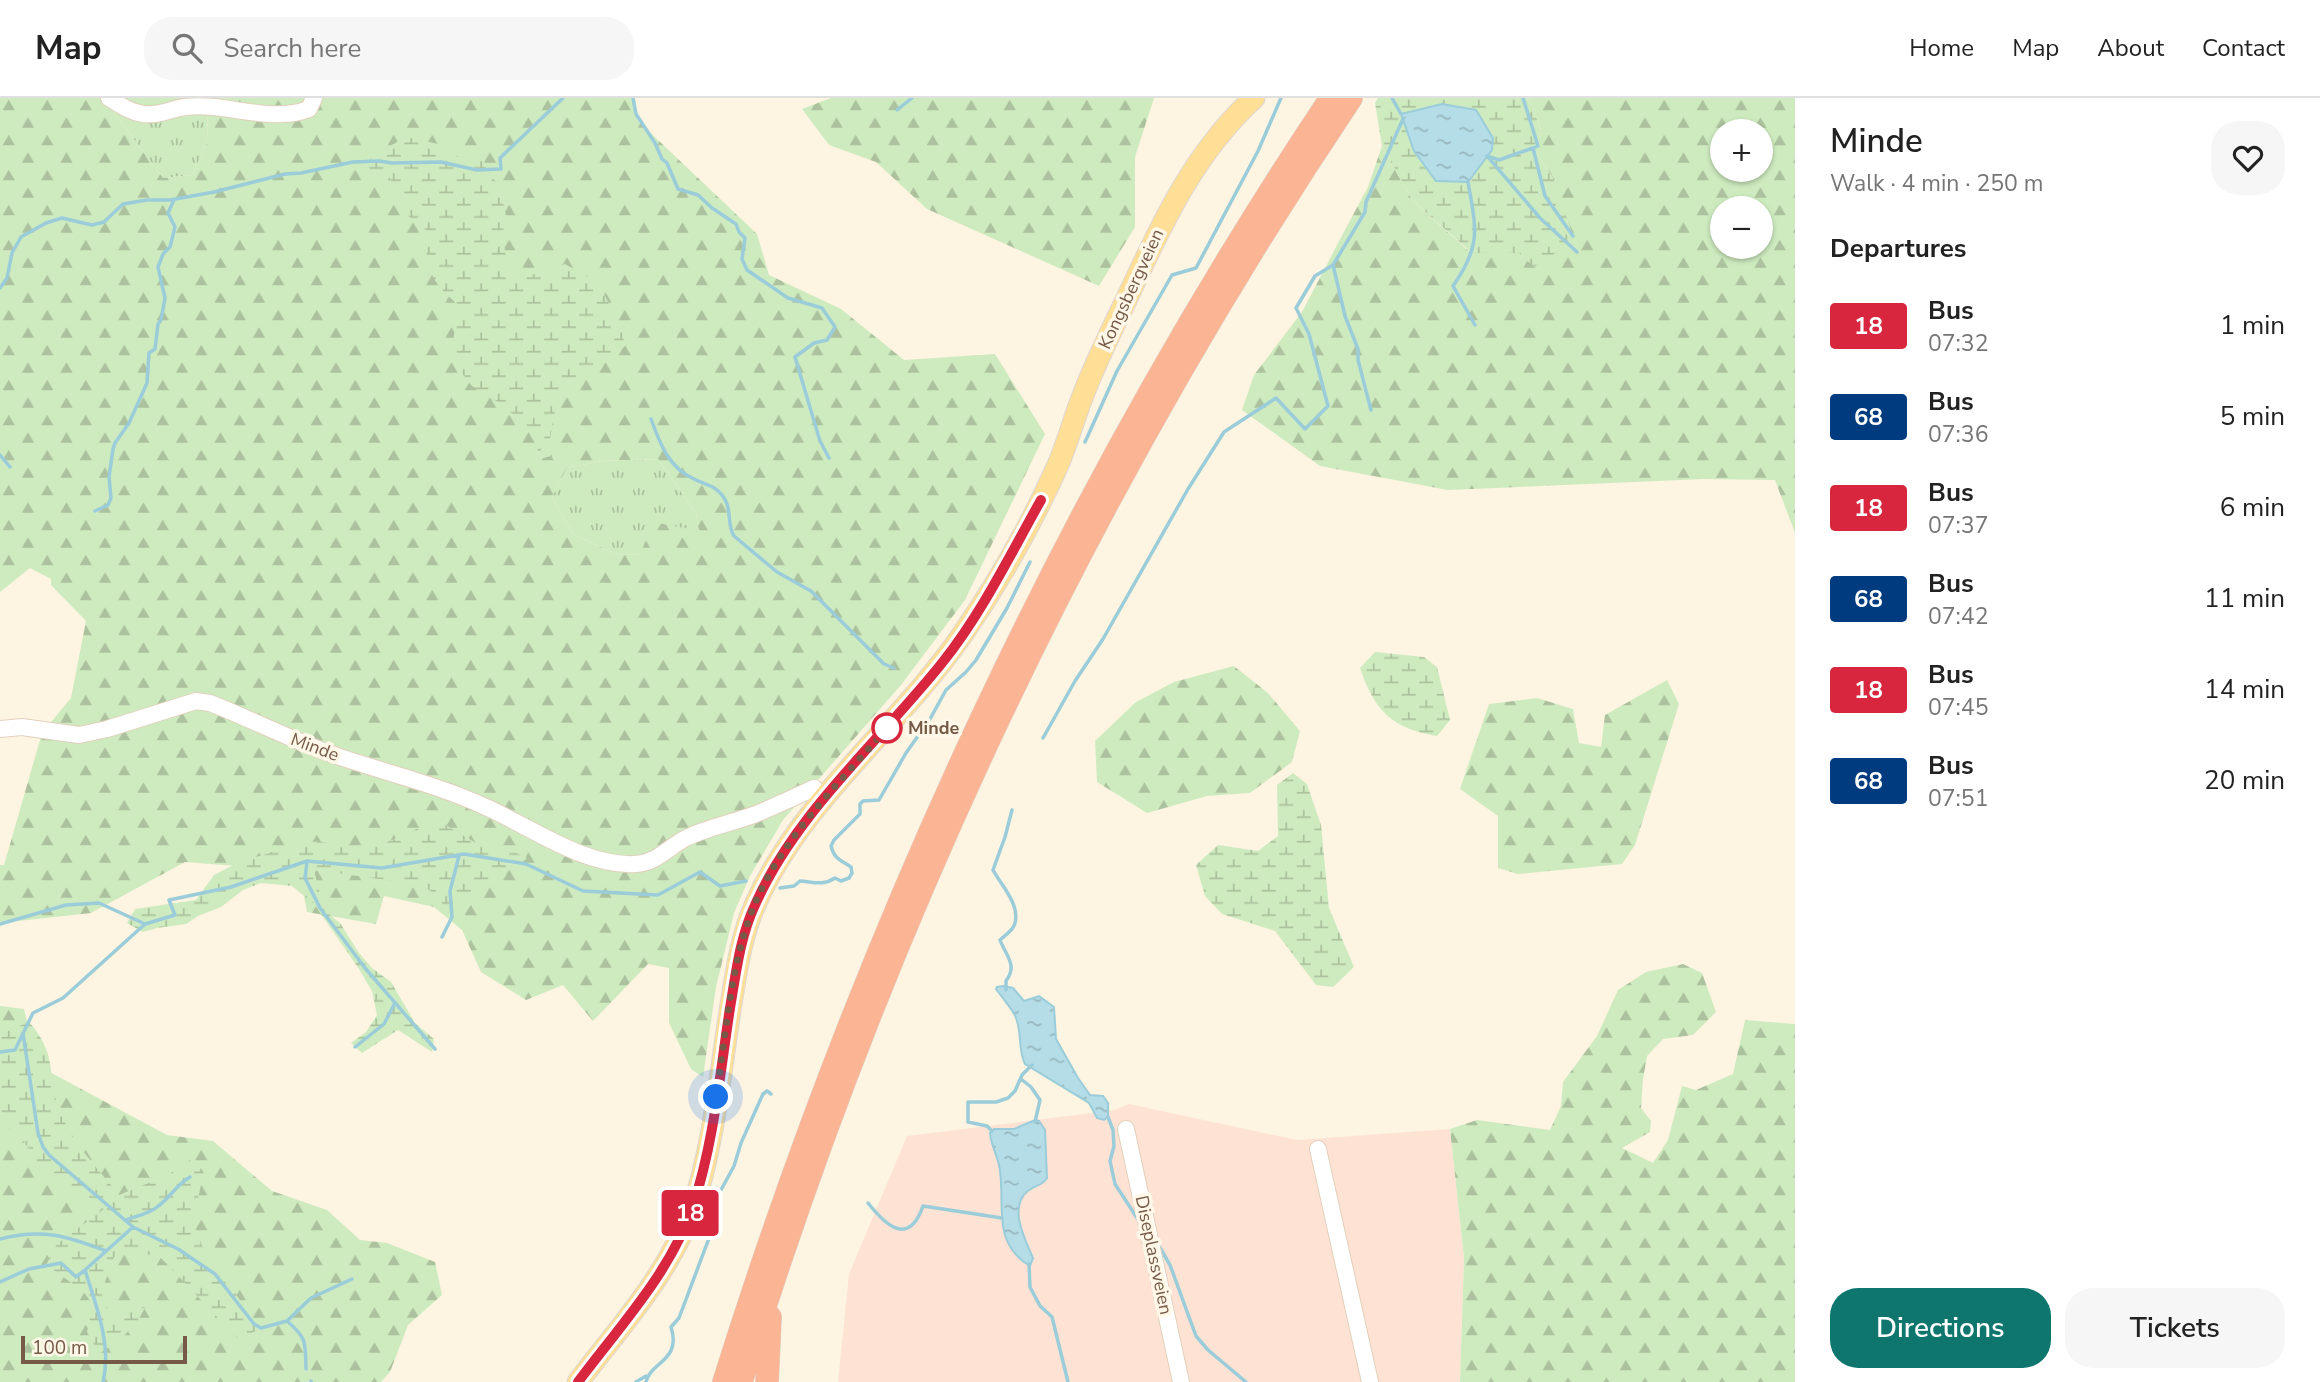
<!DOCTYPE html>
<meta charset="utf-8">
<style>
:root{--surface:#fff;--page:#f6f6f6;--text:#222;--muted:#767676;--line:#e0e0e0;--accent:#0f766e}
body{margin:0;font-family:"Nunito Sans",sans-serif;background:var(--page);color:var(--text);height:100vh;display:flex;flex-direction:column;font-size:26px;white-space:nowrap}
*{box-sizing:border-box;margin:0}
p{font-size:23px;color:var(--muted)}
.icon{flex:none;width:38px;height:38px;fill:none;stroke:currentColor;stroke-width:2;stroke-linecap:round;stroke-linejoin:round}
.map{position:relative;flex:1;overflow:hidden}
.side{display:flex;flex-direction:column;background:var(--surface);width:525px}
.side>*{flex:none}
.badge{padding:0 14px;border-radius:5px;font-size:24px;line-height:46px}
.controls{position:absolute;left:1710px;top:21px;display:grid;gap:14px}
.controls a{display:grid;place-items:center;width:63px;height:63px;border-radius:50%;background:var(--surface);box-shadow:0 2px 5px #0004;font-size:35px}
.scale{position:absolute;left:21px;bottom:18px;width:166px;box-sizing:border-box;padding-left:7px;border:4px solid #755a47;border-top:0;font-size:19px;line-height:24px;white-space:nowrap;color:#755a47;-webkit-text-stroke:5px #fff7e8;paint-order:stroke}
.you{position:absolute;width:35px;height:35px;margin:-18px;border:5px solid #fff;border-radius:50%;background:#1a73e8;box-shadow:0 0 0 10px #1a73e833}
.map>.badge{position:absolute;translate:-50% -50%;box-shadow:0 0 0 4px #fff}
h2{padding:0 35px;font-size:26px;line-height:63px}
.round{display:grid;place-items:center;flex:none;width:74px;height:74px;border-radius:28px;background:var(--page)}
.headline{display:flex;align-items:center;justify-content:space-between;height:119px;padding:0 35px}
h1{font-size:33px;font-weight:600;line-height:52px}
.button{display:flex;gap:14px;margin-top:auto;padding:14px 35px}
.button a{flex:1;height:80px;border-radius:28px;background:var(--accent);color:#fff;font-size:28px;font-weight:600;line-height:80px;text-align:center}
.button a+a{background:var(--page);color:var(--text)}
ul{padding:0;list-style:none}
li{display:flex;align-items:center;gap:21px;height:91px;padding:0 35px}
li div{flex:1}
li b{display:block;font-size:26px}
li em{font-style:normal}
li .badge{min-width:77px;font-weight:700;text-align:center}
header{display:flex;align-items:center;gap:42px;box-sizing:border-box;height:98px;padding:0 35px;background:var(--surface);border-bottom:2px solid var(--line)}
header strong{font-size:33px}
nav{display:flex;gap:38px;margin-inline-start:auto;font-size:24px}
.search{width:490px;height:63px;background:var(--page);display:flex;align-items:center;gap:18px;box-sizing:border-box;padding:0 24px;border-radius:28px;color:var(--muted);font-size:26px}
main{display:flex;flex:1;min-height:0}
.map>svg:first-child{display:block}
.commercial{fill:#fee3d4}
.grass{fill:url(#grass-tufts)}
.forest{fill:url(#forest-firs);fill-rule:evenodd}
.wetland{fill:url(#wetland-marsh);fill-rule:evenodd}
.water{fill:url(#water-ripples);stroke:#9accda;stroke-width:2}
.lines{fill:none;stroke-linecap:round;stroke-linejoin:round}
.stream{stroke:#9accda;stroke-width:3.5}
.minor-casing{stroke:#e2d0bc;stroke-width:18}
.major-casing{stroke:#ded7d3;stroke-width:23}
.highway-casing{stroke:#ded7d3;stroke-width:24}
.minor{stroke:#fff;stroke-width:16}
.major{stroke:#ffde96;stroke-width:21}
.highway{stroke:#fbb594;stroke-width:23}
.line-casing{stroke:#fff;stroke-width:16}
.line{stroke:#d7263d;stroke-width:10}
.walk{stroke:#755a47;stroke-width:7;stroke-dasharray:0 12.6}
.stop-dot{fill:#fff;stroke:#d7263d;stroke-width:3.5}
.labels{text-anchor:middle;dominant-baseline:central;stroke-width:7;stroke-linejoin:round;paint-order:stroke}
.street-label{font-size:18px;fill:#755a47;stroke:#fff7e8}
.stop-label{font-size:18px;font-weight:bold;fill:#755a47;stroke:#fff7e8;text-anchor:start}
</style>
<header>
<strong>Map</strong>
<div class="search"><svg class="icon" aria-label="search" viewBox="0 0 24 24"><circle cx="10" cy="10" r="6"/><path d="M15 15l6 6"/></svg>Search here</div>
<nav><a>Home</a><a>Map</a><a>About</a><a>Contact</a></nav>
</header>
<main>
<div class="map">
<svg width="1795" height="1284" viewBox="0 0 1795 1284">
<defs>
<pattern id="grass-tufts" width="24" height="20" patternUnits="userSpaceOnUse" patternTransform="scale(1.75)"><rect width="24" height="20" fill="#ceebbf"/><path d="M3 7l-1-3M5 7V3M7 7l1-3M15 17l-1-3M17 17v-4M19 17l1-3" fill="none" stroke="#acc19d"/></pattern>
<pattern id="forest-firs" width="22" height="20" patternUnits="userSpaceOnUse" patternTransform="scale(1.75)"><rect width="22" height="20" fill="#ceebbf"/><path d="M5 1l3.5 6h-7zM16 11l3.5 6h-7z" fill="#acc19d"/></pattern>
<pattern id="wetland-marsh" width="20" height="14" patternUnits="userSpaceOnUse" patternTransform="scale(1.75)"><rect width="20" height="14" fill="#ceebbf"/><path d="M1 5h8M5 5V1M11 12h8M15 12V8" fill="none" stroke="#acc19d"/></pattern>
<pattern id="water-ripples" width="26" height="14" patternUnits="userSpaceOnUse" patternTransform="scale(1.75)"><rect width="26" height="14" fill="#b4dde7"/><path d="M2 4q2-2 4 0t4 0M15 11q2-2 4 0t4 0" fill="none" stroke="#97b6bd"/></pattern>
</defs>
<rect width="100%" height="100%" fill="#fdf4e1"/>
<!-- commercial -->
<path class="commercial" d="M1129,1006L1297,1042L1450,1031L1464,1160L1460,1284H838L849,1176L907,1038L1115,1012Z"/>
<!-- grass -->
<path class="grass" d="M103,0H208L207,45L192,77L163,80Z
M658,361L696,415L699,434L640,457L615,456L573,436L552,399L567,370L602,363Z"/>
<!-- forest -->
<path class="forest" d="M0,0H103L163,80L192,77L207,45L208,0H635L637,22L757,136L769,177L841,211L904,262L995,256L1045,336L965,502L901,587L783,722L750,778L734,815L716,889L703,979L691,971L669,925V870L648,866L593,923L563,887L526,902L481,874L462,832L434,809L384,798L376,826L307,814L299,773L185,764L91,815L0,825V767H4L42,635L71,600L86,523L51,487V481L30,470L0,494ZM658,361L696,415L699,433L653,424L640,457L615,456L573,436L552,399L567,370L602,363Z
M831,0H1154L1135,59V129L1099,188L927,111L876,64L829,47L802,11Z
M1529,0H1795V435L1775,382L1704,381L1448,392L1320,368L1242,312L1254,277L1302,214L1346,130L1368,89L1382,48L1413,103L1471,155H1519L1553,80L1533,50L1542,35ZM1722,33H1760V72H1722ZM1722,110H1760V149H1722Z
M1234,568L1268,595L1300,633L1292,664L1250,695L1207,698L1147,715L1097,684L1095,643L1136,604L1174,584Z
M1667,582L1679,606L1635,747L1622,766L1518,776L1498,770V718L1460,691L1489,606L1537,600L1573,611L1579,645L1601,649L1605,617Z
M1683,866L1702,875L1716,914L1693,937L1663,941L1647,958L1643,981L1641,1010L1651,1023L1650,1034L1622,1050L1653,1065L1668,1042L1682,988L1696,992L1733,976L1745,922L1795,926V1284H1460L1464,1160L1450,1031L1477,1022L1550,1032L1561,1008L1563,984L1597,938L1618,892L1646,874Z
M0,908L24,911L34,952L44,971L167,1037L213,1043L272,1093L327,1112L360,1142L387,1145L435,1164L442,1197L408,1227L390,1274L381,1284H0Z"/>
<!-- wetland -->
<path class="wetland" d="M1378,0H1529L1542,35L1533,50L1553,80L1573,138L1554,156L1534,169L1519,155H1472L1413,103L1382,48L1375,5ZM1440,7L1414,53L1402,16Z
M406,39L438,46L463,61H480L500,90L506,118L502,138L510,177L545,176L565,166L599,185L622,234L625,248C614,256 605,264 595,273C588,280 577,281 570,287C555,301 552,326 550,345L558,356L540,361L533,333L498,304L472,288L450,260L459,208C430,181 425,173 426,132L407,117L387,74L368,78L372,55L381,53Z
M1375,554L1424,559L1437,569L1450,622L1437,638C1392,631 1374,612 1360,570Z
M1293,675L1307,686L1321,727L1329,810L1354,869L1333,889L1316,887L1275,833L1222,816L1205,798L1196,767L1218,747L1258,753L1278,738L1277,687Z
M437,722L481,748H501L527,760C513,774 499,773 484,784C469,794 465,812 449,820L439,799L422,787L314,772L324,812L340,825L359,855L372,870L391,884L415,925L434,941L432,954L398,932L362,955L351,945L366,934L377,917L372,893L359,871L314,806L292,788L261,785L243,792L221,809L198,818L186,826L157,830L143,834L127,825L135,811L196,802L214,777L237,765L288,749L319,743L354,753L387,744Z
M29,924C57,956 47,972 58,1008C69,1042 98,1070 119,1097L168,1077L190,1062L204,1073L193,1124L204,1153L227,1182L250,1218L261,1230L239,1242L161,1160L131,1152L114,1159L101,1195L110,1215L118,1220L128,1210L145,1209C136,1231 118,1243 99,1256L87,1234L93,1207L83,1193L46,1167L57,1146L104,1111L77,1102L42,1071L20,1038L0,1025V936Z"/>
<!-- water -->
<path class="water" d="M1442,6L1476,12L1493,40L1492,52L1468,84L1436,83L1414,53L1401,16Z
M1003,888L1013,890L1024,903L1039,898L1054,909L1056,941L1078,980L1090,997L1103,998L1108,1005V1019L1104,1022L1097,1020L1089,1005L1025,966C1018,953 1022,935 1016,920C1014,913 1001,898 996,891L997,889Z
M1035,1022L1039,1023L1045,1032L1047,1080C1042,1088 1036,1087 1029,1092C1007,1108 1025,1141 1033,1160L1030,1168C992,1145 1005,1110 1000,1073C999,1060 991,1049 990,1035L994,1031H1014Z"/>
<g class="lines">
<!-- stream -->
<path class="stream" d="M633,0L636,16L655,45L662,61L667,65L678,91L698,97L712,110L736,126L739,134L745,140L742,161L747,172L788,200L822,210L835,229L827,242L814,245L795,259L820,343L829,360
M1392,0L1401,16
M1523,0L1538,48L1533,50
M897,12L912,0
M1487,58L1499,62L1533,50L1545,98L1573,138
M1488,59L1540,120L1577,154
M1468,84C1476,130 1482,147 1453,188L1475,227
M1333,167L1345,218L1358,251V262L1371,312
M0,190L7,180L12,155L21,139L46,125L62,120L92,127L104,124L123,106L147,102H170L214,94L285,76L301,75L353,64L379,63L392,65L441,64L477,72L501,71L500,60L563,0
M651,321C660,346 669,370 694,381C706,387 714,387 722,397C733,410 726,425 734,438L777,474L811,493L884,566L894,570
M1085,344L1117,273L1172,177L1196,170L1258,53L1281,0
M0,357L10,369
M95,413L108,407L111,400L109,379L113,351L115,345L129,325L147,285L149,255L155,251L158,226L161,222L165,200L158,169L163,156L170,149L175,129L168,115L174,102
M1043,640L1075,583L1103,541L1188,391L1224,334L1276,300L1305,331L1328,308L1309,236L1296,210L1315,178L1333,167L1365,114L1366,104L1403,21
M307,764L305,780L320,810L365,870L435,951
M780,790L794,788L800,783C814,784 823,788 835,780L841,783L849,780L852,775L851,769C841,762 834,761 831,748L834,742L860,716V706L863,703L879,702L906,655L930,621L946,592L966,574L976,562L1007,510L1030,464
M0,826L66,807L99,805L145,826L175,817L169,802L231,789L307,763L382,770L464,756L526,766L583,793L658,797L700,774L720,788L746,783
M442,839L452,819L450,793L459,758
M1006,892V883C1018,867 1006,858 1000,842C1005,837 1014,832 1015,825C1020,806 1001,787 993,772L1005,739L1012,712
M23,935L38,1035L43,1049L49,1057L133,1129L178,1151L215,1176L254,1226L261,1230L287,1223C308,1241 305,1245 306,1271
M355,949L384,926L395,905
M0,954L15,952L33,915L63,900L145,826
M1021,981L1031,989L1040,1002L1035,1024
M1108,1019L1113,1032L1114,1048L1110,1063L1115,1086L1139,1123
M992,1033L987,1028L968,1024V1004H996L1008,1000L1015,993L1022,977L1032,967
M868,1105C887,1129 909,1148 923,1108L1002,1120
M126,1122C136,1118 149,1116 157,1109C170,1100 176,1087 190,1079
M0,1141C42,1130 67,1138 106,1153
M1159,1148L1170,1167L1196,1238L1208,1252L1246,1284
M1029,1166L1030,1189L1040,1208L1052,1219L1068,1284
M0,1184L29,1171L61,1165L76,1179L85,1172
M287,1223L311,1200L352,1181
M311,1283V1284
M103,1284C112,1246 96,1208 85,1172L133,1129
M636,1284L646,1278
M646,1284C650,1264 682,1263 671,1229L679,1220L714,1127L712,1114L715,1103L734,1068L741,1045L763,996L767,993L771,996"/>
<defs>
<path id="minor" d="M109,0C120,7 130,14 143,16C159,18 171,11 185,9C226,4 270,26 309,11L314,0
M0,631L22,629L79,637L107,631L196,603L210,605C253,622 293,643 337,658C387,675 439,687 488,710C530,729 586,769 635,766C657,765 667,750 686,740C708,729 733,725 756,716C775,708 795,699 814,690L823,701
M1126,1031L1181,1284
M1318,1051L1370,1284"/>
<path id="major" d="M578,1284C619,1230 668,1177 692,1112C714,1049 721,967 732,900C737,869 742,836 755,807C801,702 898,630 962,537C998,485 1031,427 1057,369C1067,347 1073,323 1082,300C1095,265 1112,232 1128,198C1162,125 1194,55 1254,0"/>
<path id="highway" d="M724,1284C866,831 1067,395 1331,0
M741,1284C881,830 1086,395 1351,0
M767,1284L770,1219"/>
</defs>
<!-- minor casing -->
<use href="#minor" class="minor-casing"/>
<!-- major casing -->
<use href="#major" class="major-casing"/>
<!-- highway casing -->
<use href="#highway" class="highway-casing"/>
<!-- minor -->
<use href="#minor" class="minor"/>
<!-- major -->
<use href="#major" class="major"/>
<!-- highway -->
<use href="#highway" class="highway"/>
</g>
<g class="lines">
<defs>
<path id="line" d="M578,1284C619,1229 671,1174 693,1108C714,1044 720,975 730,910C736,875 740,839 755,807C796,714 879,644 942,565C982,515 1010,457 1041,402"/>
</defs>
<!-- line casing -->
<use href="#line" class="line-casing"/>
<!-- line -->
<use href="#line" class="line"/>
<!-- walk -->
<path class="walk" d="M716,999C726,937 730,869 753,810C782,739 838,687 887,630"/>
</g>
<!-- markers -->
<circle class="stop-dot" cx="887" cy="630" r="14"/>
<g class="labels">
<!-- street labels -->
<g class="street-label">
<text transform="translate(1131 191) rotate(-65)">Kongsbergveien</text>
<text transform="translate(315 649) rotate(20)">Minde</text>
<text transform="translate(1154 1157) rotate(78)">Diseplassveien</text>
</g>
<!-- stop labels -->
<g class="stop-label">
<text x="908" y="630">Minde</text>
</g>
</g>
</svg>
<div class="controls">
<a>+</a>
<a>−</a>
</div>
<div class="scale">100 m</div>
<div class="you" style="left:716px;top:999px"></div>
<b class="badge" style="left:690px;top:1115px;background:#d7263d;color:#fff">18</b>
</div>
<section class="side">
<div class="headline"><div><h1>Minde</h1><p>Walk · 4 min · 250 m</p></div><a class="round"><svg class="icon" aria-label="heart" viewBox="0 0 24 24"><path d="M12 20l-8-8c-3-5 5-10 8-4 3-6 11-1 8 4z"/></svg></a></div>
<h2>Departures</h2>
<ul>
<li><span class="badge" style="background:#d7263d;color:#fff">18</span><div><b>Bus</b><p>07:32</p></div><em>1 min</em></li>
<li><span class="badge" style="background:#003b80;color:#fff">68</span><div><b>Bus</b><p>07:36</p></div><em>5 min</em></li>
<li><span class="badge" style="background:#d7263d;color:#fff">18</span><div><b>Bus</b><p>07:37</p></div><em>6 min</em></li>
<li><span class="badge" style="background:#003b80;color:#fff">68</span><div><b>Bus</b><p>07:42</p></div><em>11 min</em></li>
<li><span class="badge" style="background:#d7263d;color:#fff">18</span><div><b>Bus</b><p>07:45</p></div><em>14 min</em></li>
<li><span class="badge" style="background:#003b80;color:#fff">68</span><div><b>Bus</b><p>07:51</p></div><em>20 min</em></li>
</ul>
<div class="button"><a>Directions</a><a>Tickets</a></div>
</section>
</main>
